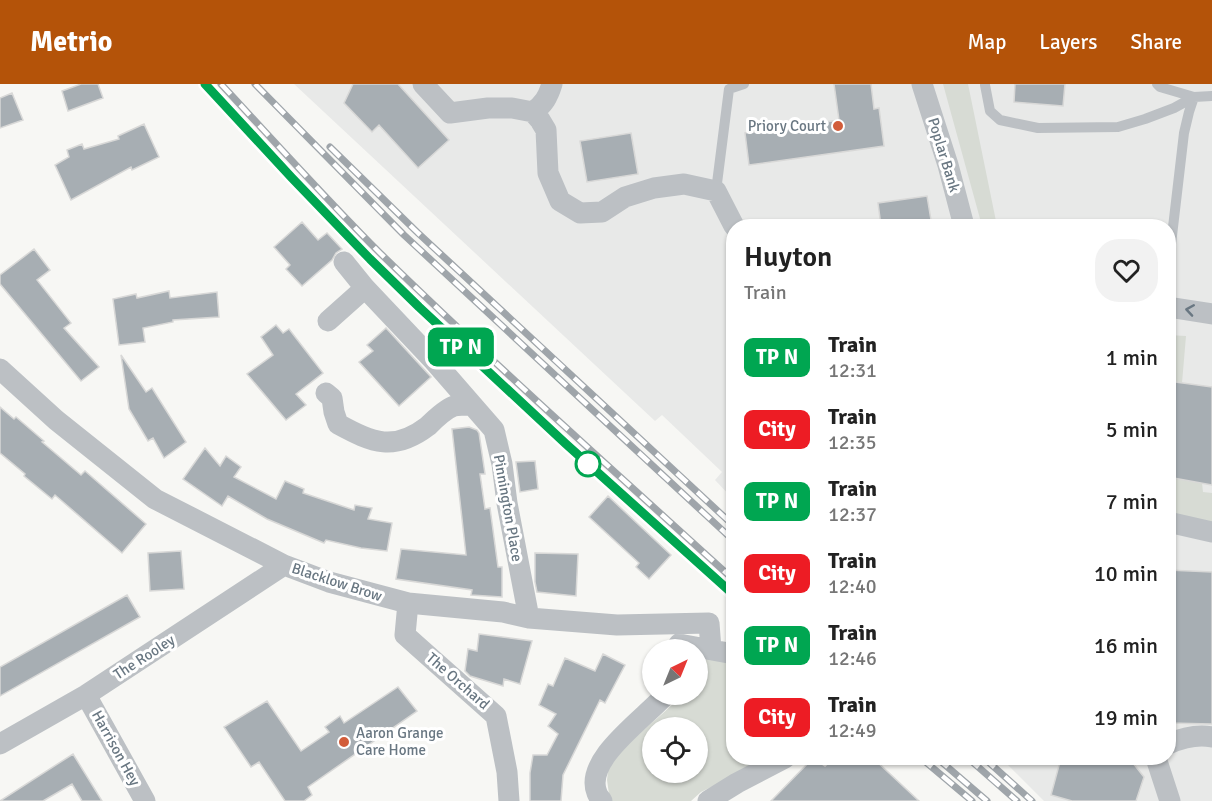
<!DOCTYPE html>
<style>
:root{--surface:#fff;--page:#f2f2f2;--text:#222;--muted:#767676;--accent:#b45309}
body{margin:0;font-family:Signika,sans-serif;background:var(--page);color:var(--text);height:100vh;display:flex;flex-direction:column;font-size:22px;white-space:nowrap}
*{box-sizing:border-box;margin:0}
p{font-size:20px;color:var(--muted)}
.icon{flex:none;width:33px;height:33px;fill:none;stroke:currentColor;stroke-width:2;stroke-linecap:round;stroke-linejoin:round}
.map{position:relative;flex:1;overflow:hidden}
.drawer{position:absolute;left:726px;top:135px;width:450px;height:546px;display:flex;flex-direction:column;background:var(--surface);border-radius:24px;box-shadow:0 2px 4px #0004}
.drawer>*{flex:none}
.badge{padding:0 12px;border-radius:9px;font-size:21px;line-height:39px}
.needle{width:39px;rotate:43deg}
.buttons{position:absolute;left:642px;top:555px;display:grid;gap:12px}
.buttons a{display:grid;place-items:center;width:66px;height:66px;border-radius:50%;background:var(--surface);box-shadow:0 2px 4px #0004;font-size:30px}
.map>.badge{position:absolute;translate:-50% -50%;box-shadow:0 0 0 3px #fff}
.round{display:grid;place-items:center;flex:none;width:63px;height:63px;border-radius:24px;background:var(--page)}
.head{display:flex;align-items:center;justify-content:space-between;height:102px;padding:0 18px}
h1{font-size:28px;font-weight:600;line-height:45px}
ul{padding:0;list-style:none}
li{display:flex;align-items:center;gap:18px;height:72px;padding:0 18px}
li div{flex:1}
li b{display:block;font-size:22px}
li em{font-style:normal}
li .badge{min-width:66px;font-weight:700;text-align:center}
header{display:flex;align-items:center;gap:36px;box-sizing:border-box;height:84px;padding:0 30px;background:var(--accent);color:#fff}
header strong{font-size:28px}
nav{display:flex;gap:33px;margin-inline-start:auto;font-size:21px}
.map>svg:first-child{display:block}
.built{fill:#e8e9e8}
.green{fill:#d7dbd4;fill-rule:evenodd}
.building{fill:#a7aeb3;stroke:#d8d8d7;stroke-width:1.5}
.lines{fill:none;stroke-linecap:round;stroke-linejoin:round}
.service{stroke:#bcc0c4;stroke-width:10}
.minor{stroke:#bcc0c4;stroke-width:21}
.rail-casing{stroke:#9fa5aa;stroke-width:7}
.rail{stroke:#fff;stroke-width:4.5;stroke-dasharray:14;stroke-linecap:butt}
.oneway{stroke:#697782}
.line-casing{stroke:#fff;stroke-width:14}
.line{stroke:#00a651;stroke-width:9}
.poi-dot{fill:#d25c39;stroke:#fff;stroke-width:2}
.stop-dot{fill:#fff;stroke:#00a651;stroke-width:3}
.labels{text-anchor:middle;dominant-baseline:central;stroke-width:6;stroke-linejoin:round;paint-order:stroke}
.poi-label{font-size:15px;fill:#697782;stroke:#fff;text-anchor:end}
.street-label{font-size:15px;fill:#697782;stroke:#fff}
</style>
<header>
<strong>Metrio</strong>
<nav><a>Map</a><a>Layers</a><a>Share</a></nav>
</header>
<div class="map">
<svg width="1212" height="717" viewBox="0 0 1212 717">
<rect width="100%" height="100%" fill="#f7f7f4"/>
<!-- built -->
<path class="built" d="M294,0H1212V717H1044L1001,674H1168V142H734L733,415L715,396L722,388L662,331L655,337Z"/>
<!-- green -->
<path class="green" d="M943,0H968L997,142H982Z
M1168,251L1186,252L1182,299L1169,296Z
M1169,393L1202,399L1203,408L1212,409V446L1200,438L1169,427Z
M698,570L733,578L734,674H771L701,708L691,717H610L607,696L608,687L615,670L662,630L675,618L679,611L698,610ZM652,644H698V688H652Z"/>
<!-- building -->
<path class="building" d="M81,0H98L103,14L68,27L62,7Z
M353,0H398L449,56L418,84L379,41L372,48L344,19Z
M834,0H871L874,25L879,24L884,62L749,81L745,49L839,36Z
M1015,0H1065L1063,22L1014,18Z
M12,9L23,36L0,44V14Z
M144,40L159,73L132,86L131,83L71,116L55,81L69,73L67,66L82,60L84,65L119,55L118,52Z
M631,49L638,90L587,98L580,57Z
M927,112L932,142H881L878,119Z
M302,138L318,156L327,149L342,165L336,169L332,176L302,202L286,185L290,181L274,163Z
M34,165L50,186L37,196L71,239L64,244L99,283L81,297L0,200V191Z
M169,207L170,214L217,208L219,233L173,236V238L143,244L145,258L119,261L113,215L136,210L137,214Z
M276,241L283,249L289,245L323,289L296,310L306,321L286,336L247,290L273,271L261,253Z
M386,244L431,293L399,322L359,278L373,267L367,261Z
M121,271L146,308L152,304L186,358L164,374L153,354L148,357L129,325Z
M1168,297L1212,303V401L1168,393Z
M0,323L14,335L16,333L44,357L42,358L81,391L85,387L146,440L122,469L55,411L52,415L24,392L25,390L0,369Z
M469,343L477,346L479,349L485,390H480L485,425L490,424L498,483H502V513L471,511L472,506L396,495L401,465L466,471L452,345Z
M205,364L220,382L226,372L241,383L234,393L276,415L285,397L304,405L303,409L354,426L355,421L372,424L368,435L392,439L387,467L361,464L326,456L324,459L267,435L228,412L222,422L183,395Z
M535,377L538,405L520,408L516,378Z
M608,412L671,471L649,495L636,483L639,479L589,433Z
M181,467L184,505L150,507L148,469Z
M535,469L578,470L576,512L537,508L535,498Z
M1168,486L1212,488V640L1168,639Z
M127,511L140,533L0,612V583Z
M479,550L532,557L520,600L504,595L503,602L470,592L465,587L468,565L477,567Z
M603,570L625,581L605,619L600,616L563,691L561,717H530V689L533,671H547L558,650L548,642L556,630L539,621L548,600L553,602L565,574L595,587Z
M398,603L417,627L308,703L312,711L304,717H285L259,678L251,683L224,643L267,617L301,667L329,648L325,643L340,632L344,639Z
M73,670L102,717H82L72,700L43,717H0Z
M813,674L825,682L834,674H873L919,717H771Z
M1061,674H1129L1144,693L1136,717H1072L1051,711Z"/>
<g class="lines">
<!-- service -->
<path class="service" d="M1157,0L1160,3L1194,13
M985,1L990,27L1000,36L1038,44L1118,43L1145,35L1174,24L1194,13
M716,107L729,5L744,0
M1168,186L1184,49L1189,28L1194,13L1212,12"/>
<!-- minor -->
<path class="minor" d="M423,0L450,29L488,24H512L533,28L540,36L546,46L548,89L560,117L580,129L602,128L625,113L654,104L684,100L716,107L734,142
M922,0L948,81L964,142
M533,28C544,20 548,13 552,0
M344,178L365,204L434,277L494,346L502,380L507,419L529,534
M1168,223L1212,230
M328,237L365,204
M0,285L56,336L155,415L284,481L329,498L408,519L503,528L529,534L617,541L709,539L711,565
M326,309L332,314L334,328L338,340C373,359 394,368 428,342C434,336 446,325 454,322C459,321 467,321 472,321
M1168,438L1212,448
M408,519L405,551L496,632L507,688L509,717
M675,566L679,560L734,570
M86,611L145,717
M0,660L86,611L284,481
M1168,660C1182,654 1197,650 1212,653
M1156,674L1170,717
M602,717C600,714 598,712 597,709C583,675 647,633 666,610
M708,717L737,699L785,674"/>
<defs>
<path id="rail" d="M205,0L292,94L370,175L419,223L549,345L734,511
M221,0C274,57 325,114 380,169C495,281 615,388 734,496
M255,0L404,151L734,457
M330,63L418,149L734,442
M921,674L972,717
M937,674L987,717
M968,674L1017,717
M984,674L1032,717"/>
</defs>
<!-- rail casing -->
<use href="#rail" class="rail-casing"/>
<!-- rail -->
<use href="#rail" class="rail"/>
</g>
<!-- one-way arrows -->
<defs><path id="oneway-chevron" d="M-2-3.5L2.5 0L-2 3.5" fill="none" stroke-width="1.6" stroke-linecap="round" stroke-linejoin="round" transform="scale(1.5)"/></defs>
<use class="oneway" href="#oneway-chevron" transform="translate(1190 226) rotate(-171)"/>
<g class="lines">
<defs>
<path id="line" d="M205,0L292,94L370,175L419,223L566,360L734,511"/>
</defs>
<!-- line casing -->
<use href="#line" class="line-casing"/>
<!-- line -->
<use href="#line" class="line"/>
</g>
<!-- markers -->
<g class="poi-dot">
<circle cx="838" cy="42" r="6"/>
<circle cx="344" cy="658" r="6"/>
</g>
<circle class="stop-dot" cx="588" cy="380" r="12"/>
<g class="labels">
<!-- poi labels -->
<g class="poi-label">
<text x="826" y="42">Priory Court</text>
<text x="356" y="649" text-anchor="start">Aaron Grange<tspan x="356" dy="17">Care Home</tspan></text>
</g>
<!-- street labels -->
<g class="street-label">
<text transform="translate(944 71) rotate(73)">Poplar Bank</text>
<text transform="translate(508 424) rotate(80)">Pinnington Place</text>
<text transform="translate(337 498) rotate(18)">Blacklow Brow</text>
<text transform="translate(144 573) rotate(-33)">The Rooley</text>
<text transform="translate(458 597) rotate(41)">The Orchard</text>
<text transform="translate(116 664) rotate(61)">Harrison Hey</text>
</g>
</g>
</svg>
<div class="buttons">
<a><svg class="needle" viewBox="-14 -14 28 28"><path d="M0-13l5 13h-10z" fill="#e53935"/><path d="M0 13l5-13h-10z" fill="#767676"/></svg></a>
<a><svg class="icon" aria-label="locate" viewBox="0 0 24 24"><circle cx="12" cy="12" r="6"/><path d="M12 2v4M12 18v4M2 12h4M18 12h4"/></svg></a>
</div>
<b class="badge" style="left:461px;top:263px;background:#00a651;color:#fff">TP N</b>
<section class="drawer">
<div class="head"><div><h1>Huyton</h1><p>Train</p></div><a class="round"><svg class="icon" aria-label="heart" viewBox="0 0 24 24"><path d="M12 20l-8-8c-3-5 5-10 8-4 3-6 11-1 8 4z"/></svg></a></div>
<ul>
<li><span class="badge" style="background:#00a651;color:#fff">TP N</span><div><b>Train</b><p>12:31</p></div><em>1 min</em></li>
<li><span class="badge" style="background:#ed1c24;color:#fff">City</span><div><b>Train</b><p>12:35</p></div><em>5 min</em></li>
<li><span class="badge" style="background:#00a651;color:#fff">TP N</span><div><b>Train</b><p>12:37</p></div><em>7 min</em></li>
<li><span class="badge" style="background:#ed1c24;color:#fff">City</span><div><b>Train</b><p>12:40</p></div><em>10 min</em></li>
<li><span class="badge" style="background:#00a651;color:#fff">TP N</span><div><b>Train</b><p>12:46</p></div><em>16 min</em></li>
<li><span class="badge" style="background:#ed1c24;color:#fff">City</span><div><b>Train</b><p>12:49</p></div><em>19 min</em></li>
</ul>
</section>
</div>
